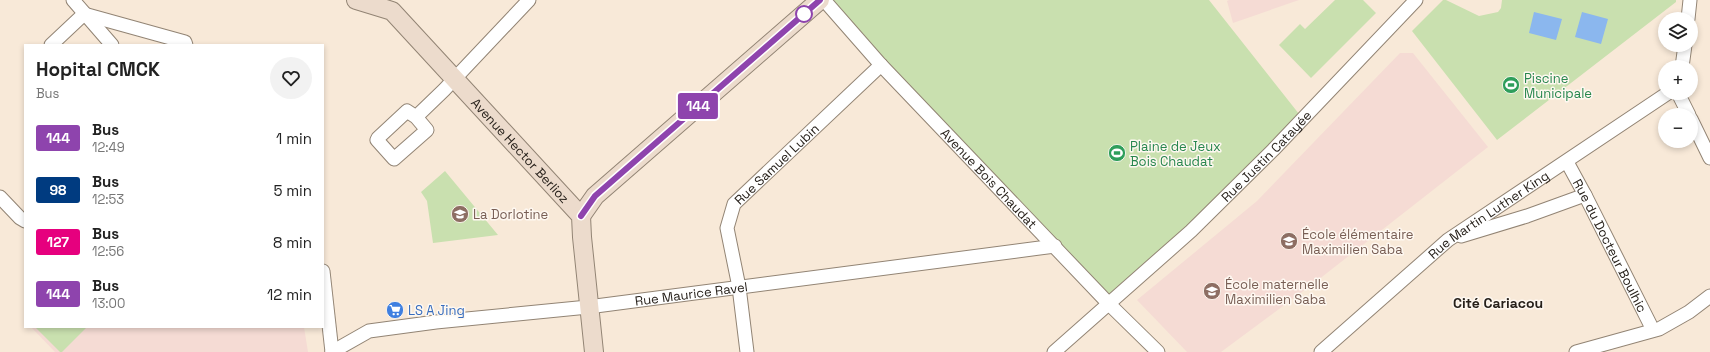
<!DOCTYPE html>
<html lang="fr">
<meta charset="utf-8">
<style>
:root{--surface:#fff;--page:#f2f2f2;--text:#222;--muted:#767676}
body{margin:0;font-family:"Space Grotesk",sans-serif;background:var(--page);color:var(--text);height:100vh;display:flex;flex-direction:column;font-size:15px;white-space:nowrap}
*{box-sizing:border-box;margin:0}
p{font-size:13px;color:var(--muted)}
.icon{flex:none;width:22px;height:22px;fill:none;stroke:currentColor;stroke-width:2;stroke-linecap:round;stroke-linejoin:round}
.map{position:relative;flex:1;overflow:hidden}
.details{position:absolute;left:24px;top:44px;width:300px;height:284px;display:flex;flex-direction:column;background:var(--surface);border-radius:0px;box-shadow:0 2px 6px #0003}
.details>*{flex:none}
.badge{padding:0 8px;border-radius:3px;font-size:14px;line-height:26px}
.controls{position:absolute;left:1658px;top:12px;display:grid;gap:8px}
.controls a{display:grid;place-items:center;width:40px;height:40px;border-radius:50%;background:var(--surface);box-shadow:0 2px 6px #0003;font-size:20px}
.map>.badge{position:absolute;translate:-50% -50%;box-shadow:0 0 0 2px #fff}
.round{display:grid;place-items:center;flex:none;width:42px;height:42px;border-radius:21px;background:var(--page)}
.overview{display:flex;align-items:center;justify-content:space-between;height:68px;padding:0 12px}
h1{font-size:19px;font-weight:800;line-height:30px}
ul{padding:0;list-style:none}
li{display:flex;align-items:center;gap:12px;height:52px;padding:0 12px}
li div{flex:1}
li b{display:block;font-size:15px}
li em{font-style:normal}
li .badge{min-width:44px;font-weight:700;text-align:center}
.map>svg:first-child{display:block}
.education{fill:#f5dbd4}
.green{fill:#c9e0af}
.water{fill:#8bb7ee}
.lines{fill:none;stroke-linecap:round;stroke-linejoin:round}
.street-casing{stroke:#928474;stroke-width:15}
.secondary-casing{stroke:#928474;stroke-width:20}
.street{stroke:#fff;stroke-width:13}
.secondary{stroke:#ecdbcc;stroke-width:18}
.line-casing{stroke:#fff;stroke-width:9}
.line{stroke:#8e44ad;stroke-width:6}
.stop-dot{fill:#fff;stroke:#8e44ad;stroke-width:2}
.labels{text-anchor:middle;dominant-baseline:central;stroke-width:3;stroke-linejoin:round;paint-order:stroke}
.leisure-label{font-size:13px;fill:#27864d;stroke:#fef8f1;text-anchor:start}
.street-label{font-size:13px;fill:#27211b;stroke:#fef8f1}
.education-label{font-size:13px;fill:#785e54;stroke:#fef8f1;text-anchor:start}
.shop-label{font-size:13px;fill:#366cbe;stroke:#fef8f1;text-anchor:start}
.neighbourhood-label{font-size:14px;font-weight:bold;fill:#27211b;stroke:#fef8f1}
</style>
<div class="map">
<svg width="1710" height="352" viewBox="0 0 1710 352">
<rect width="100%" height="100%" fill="#f8e9d8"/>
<!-- education -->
<path class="education" d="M1229,0H1299L1233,23L1227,1Z
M1400,53H1413L1488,147L1318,280L1221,352H1187L1137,300L1257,201Z
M31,327H304L308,352H55Z"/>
<!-- green -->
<path class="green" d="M824,0H1209L1303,119L1109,304Z
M1335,0H1363L1376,13L1311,78L1279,45L1300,24L1305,29Z
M1443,0H1446L1479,16L1498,12L1501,8L1502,0H1676V2L1497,140L1412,31Z
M445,171L498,235L433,243L427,201L421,192Z
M35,327H87L62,352H60Z"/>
<!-- water -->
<path class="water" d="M1534,12L1562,19L1556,40L1529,33Z
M1582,12L1608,19L1601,44L1575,37Z"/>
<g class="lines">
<defs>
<g id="street">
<path d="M73,0L112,45"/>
<path id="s1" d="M824,0L881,65L1109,304L1158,352"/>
<path d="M1688,19L1690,0"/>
<path d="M51,45L84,14L185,42L186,45"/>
<path d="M1682,67L1685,45"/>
<path d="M1678,93L1689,115"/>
<path d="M416,117L427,130L394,159L377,140L378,138L407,111L416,117L444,90L529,0"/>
<path d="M1691,119L1710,158"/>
<path id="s2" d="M1567,162L1585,195L1653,330"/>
<path d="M0,197L20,218L25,221"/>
<path d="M1461,236L1527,216L1585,195"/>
<path d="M323,271L332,352"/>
<path id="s3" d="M332,352L369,331L436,322L588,307L1055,246"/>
<path id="s4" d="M747,352L739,287L727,228L734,204L881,65"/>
<path id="s5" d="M1054,352L1191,231L1273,150L1416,0"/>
<path id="s6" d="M1321,352L1448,240L1668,93"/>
<path d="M1576,352L1659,329L1689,312L1710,296"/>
</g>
<g id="secondary">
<path id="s7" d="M356,0L392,11L581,216L582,237L594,352"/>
<path d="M581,216L595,196L820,0"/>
</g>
</defs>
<!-- street casing -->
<use href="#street" class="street-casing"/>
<!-- secondary casing -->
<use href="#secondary" class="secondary-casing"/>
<!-- street -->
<use href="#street" class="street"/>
<!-- secondary -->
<use href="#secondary" class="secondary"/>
</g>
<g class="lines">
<defs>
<path id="line" d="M581,216L595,196L820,0"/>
</defs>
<!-- line casing -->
<use href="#line" class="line-casing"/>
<!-- line -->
<use href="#line" class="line"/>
</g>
<!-- icons -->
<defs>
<symbol id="stadium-disc" viewBox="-11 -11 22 22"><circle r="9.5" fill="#2e9e5b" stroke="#fef8f1"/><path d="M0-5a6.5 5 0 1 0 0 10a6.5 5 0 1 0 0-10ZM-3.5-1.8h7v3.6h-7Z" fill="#fff"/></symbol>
<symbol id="school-disc" viewBox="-11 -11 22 22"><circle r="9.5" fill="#8d6e63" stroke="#fef8f1"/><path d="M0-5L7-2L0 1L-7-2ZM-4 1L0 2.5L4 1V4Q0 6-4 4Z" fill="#fff"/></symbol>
<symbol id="supermarket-disc" viewBox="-11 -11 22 22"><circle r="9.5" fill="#3f7fe0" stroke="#fef8f1"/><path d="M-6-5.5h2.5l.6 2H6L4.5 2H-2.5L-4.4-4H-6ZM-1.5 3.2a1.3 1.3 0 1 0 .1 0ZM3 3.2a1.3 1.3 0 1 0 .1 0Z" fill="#fff"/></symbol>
</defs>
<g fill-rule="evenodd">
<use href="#stadium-disc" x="1501" y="75" width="20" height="20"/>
<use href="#stadium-disc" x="1107" y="143" width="20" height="20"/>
<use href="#school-disc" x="450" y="204" width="20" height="20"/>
<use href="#school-disc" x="1279" y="231" width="20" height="20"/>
<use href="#school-disc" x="1202" y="281" width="20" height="20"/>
<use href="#supermarket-disc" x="385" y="300" width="20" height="20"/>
</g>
<!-- markers -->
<circle class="stop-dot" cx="804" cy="14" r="8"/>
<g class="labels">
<!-- leisure labels -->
<g class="leisure-label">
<text x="1524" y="78">Piscine<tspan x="1524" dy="15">Municipale</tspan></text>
<text x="1130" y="146">Plaine de Jeux<tspan x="1130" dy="15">Bois Chaudat</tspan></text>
</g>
<!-- street labels -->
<g class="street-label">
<text stroke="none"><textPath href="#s7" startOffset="227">Avenue Hector Berlioz</textPath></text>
<text stroke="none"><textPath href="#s5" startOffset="289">Rue Justin Catayée</textPath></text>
<text stroke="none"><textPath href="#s4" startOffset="209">Rue Samuel Lubin</textPath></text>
<text stroke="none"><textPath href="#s1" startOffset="243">Avenue Bois Chaudat</textPath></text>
<text stroke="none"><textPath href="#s6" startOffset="217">Rue Martin Luther King</textPath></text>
<text stroke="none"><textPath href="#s2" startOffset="94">Rue du Docteur Boulhic</textPath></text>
<text stroke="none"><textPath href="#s3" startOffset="367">Rue Maurice Ravel</textPath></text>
</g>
<!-- education labels -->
<g class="education-label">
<text x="473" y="214">La Dorlotine</text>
<text x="1302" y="234">École élémentaire<tspan x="1302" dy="15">Maximilien Saba</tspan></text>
<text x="1225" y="284">École maternelle<tspan x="1225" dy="15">Maximilien Saba</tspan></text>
</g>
<!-- shop labels -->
<g class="shop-label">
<text x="408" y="310">LS A Jing</text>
</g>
<!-- neighbourhood labels -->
<g class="neighbourhood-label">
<text x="1498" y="303">Cité Cariacou</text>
</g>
</g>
</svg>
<div class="controls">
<a><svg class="icon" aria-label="layers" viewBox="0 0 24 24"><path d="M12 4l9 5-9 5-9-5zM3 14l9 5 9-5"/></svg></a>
<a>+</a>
<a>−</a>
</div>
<b class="badge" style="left:698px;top:106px;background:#8e44ad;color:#fff">144</b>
<section class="details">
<div class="overview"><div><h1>Hopital CMCK</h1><p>Bus</p></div><a class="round"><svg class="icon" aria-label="heart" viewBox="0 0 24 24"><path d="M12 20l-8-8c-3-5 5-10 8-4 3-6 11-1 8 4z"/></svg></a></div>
<ul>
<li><span class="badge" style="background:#8e44ad;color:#fff">144</span><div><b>Bus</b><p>12:49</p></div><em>1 min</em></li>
<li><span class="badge" style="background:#003b80;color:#fff">98</span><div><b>Bus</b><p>12:53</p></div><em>5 min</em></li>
<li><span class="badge" style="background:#e6007e;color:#fff">127</span><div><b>Bus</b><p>12:56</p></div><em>8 min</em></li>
<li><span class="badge" style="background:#8e44ad;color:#fff">144</span><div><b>Bus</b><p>13:00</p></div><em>12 min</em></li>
</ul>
</section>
</div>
